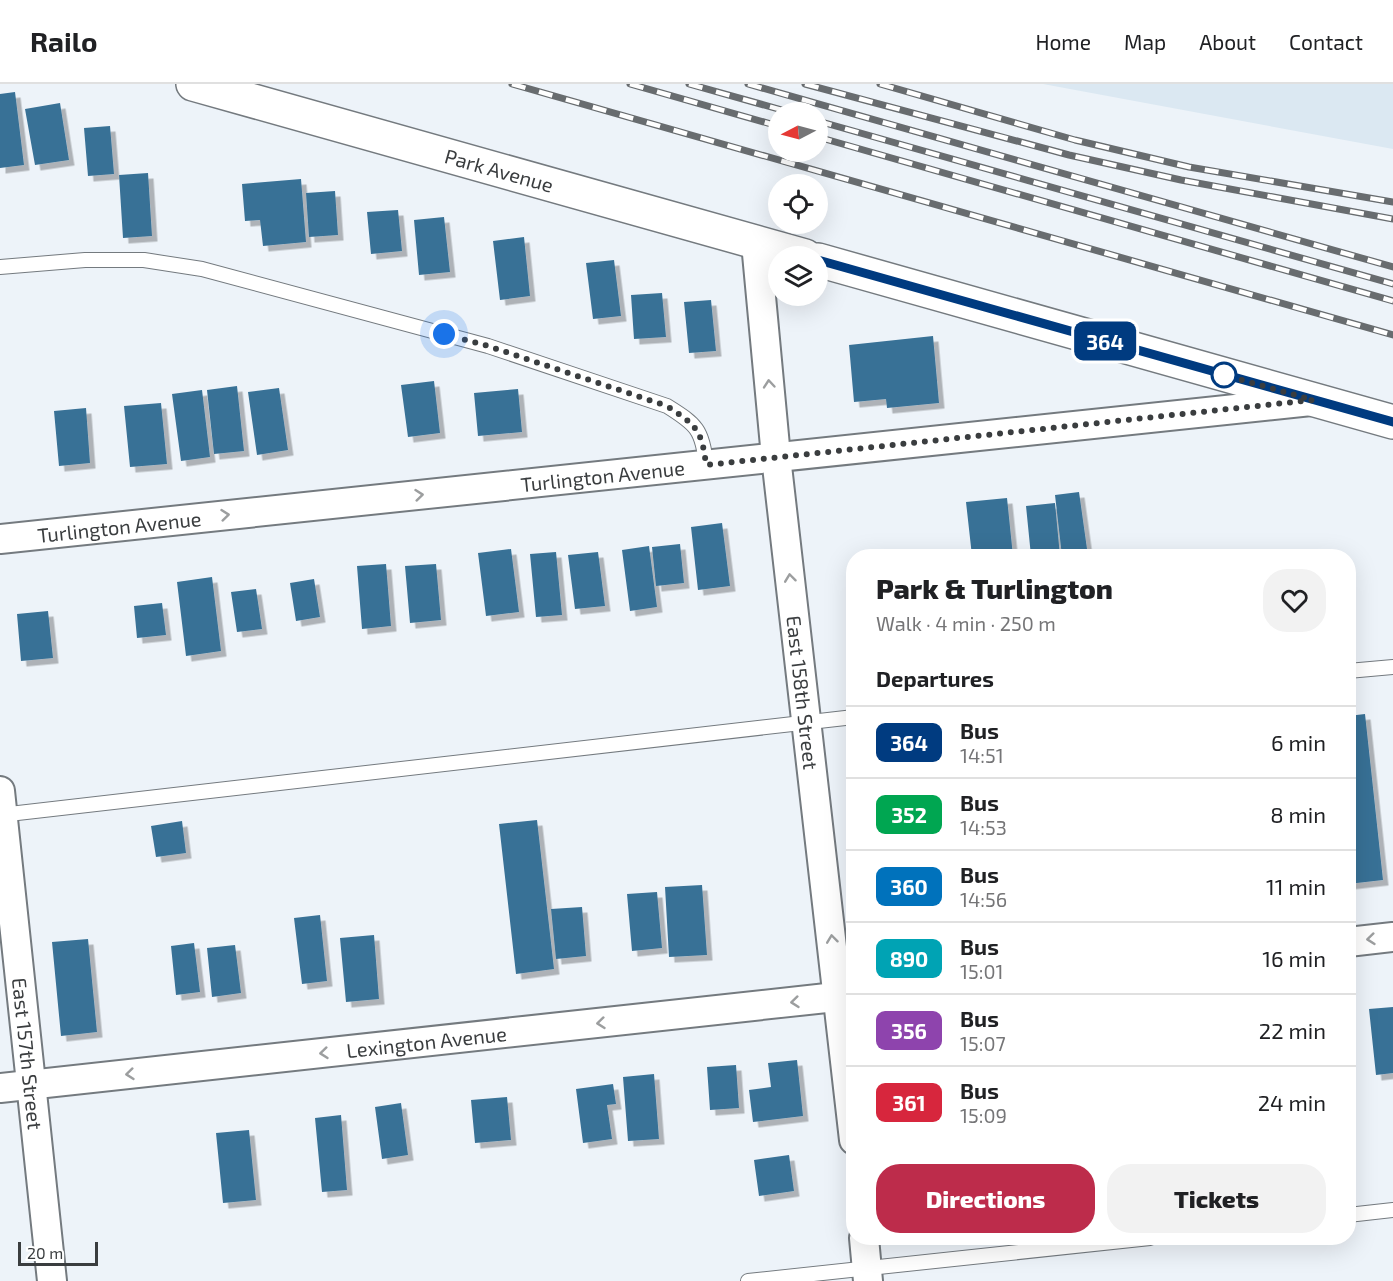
<!DOCTYPE html>
<meta charset="utf-8">
<style>
:root{--surface:#fff;--page:#f2f2f2;--text:#202124;--muted:#757577;--line:#e0e0e0;--accent:#bd2c4b}
body{margin:0;font-family:"Exo 2",sans-serif;background:var(--page);color:var(--text);height:100vh;display:flex;flex-direction:column;font-size:22px;white-space:nowrap}
*{box-sizing:border-box;margin:0}
p{font-size:20px;color:var(--muted)}
.icon{flex:none;width:33px;height:33px;fill:none;stroke:currentColor;stroke-width:2;stroke-linecap:round;stroke-linejoin:round}
.map{position:relative;flex:1;overflow:hidden}
.panel{position:absolute;left:846px;top:465px;width:510px;height:696px;display:flex;flex-direction:column;background:var(--surface);border-radius:24px;box-shadow:0 6px 24px #0002}
.panel>*{flex:none}
.badge{padding:0 12px;border-radius:9px;font-size:21px;line-height:39px}
.needle{width:39px;rotate:264deg}
.buttons{position:absolute;left:768px;top:18px;display:grid;gap:12px}
.buttons a{display:grid;place-items:center;width:60px;height:60px;border-radius:50%;background:var(--surface);box-shadow:0 6px 24px #0002;font-size:30px}
.scale{position:absolute;left:18px;bottom:15px;width:80px;box-sizing:border-box;padding-left:6px;border:3px solid #3a3d3f;border-top:0;font-size:16px;line-height:21px;white-space:nowrap;color:#3a3d3f;-webkit-text-stroke:4px #fff;paint-order:stroke}
.you{position:absolute;width:30px;height:30px;margin:-15px;border:4px solid #fff;border-radius:50%;background:#1a73e8;box-shadow:0 0 0 9px #1a73e833}
.map>.badge{position:absolute;translate:-50% -50%;box-shadow:0 0 0 3px #fff}
h2{padding:0 30px;font-size:22px;line-height:54px}
.round{display:grid;place-items:center;flex:none;width:63px;height:63px;border-radius:24px;background:var(--page)}
.summary{display:flex;align-items:center;justify-content:space-between;height:102px;padding:0 30px}
h1{font-size:28px;font-weight:800;line-height:45px}
.cta{display:flex;gap:12px;margin-top:auto;padding:12px 30px}
.cta a{flex:1;height:69px;border-radius:24px;background:var(--accent);color:#fff;font-size:24px;font-weight:800;line-height:69px;text-align:center}
.cta a+a{background:var(--page);color:var(--text)}
ul{padding:0;list-style:none}
li{display:flex;align-items:center;gap:18px;height:72px;padding:0 30px;border-top:2px solid var(--line)}
li div{flex:1}
li b{display:block;font-size:22px}
li em{font-style:normal}
li .badge{min-width:66px;font-weight:700;text-align:center}
header{display:flex;align-items:center;gap:36px;box-sizing:border-box;height:84px;padding:0 30px;background:var(--surface);border-bottom:2px solid var(--line)}
header strong{font-size:28px}
nav{display:flex;gap:33px;margin-inline-start:auto;font-size:21px}
.map>svg:first-child{display:block}
.built{fill:#dbe8f2}
.building{fill:#397196;filter:url(#shadow)}
.lines{fill:none;stroke-linecap:round;stroke-linejoin:round}
.lane-casing{stroke:#747a7f;stroke-width:16}
.street-casing{stroke:#747a7f;stroke-width:32}
.secondary-casing{stroke:#747a7f;stroke-width:36}
.lane{stroke:#fff;stroke-width:14}
.street{stroke:#fff;stroke-width:28}
.secondary{stroke:#fff;stroke-width:33}
.rail-casing{stroke:#686c6f;stroke-width:7}
.rail{stroke:#fff;stroke-width:4.5;stroke-dasharray:14;stroke-linecap:butt}
.oneway{stroke:#9c9e9f}
.line-casing{stroke:#fff;stroke-width:14}
.line{stroke:#003b80;stroke-width:9}
.walk{stroke:#3a3d3f;stroke-width:6;stroke-dasharray:0 10.8}
.stop-dot{fill:#fff;stroke:#003b80;stroke-width:3}
.labels{text-anchor:middle;dominant-baseline:central;stroke-width:6;stroke-linejoin:round;paint-order:stroke}
.street-label{font-size:20px;fill:#3a3d3f;stroke:#fff}
</style>
<header>
<strong>Railo</strong>
<nav><a>Home</a><a>Map</a><a>About</a><a>Contact</a></nav>
</header>
<div class="map">
<svg width="1393" height="1197" viewBox="0 0 1393 1197">
<defs>
<filter id="shadow"><feDropShadow dx="5.5" dy="5.5" stdDeviation="0" flood-color="#0004"/></filter>
</defs>
<rect width="100%" height="100%" fill="#edf3f9"/>
<!-- built -->
<path class="built" d="M1043,0H1393V65Z"/>
<!-- building -->
<path class="building" d="M15,8L24,81L0,84V10Z
M60,19L69,76L35,81L25,25Z
M110,42L114,90L88,92L84,44Z
M148,89L152,152L123,154L119,91Z
M301,95L306,158L263,162L260,136L245,137L242,100Z
M335,107L338,151L309,153L306,109Z
M398,126L402,167L371,170L367,128Z
M444,133L450,188L419,191L414,136Z
M524,153L530,212L500,216L493,157Z
M614,176L621,232L593,235L586,179Z
M662,209L666,253L634,255L631,211Z
M711,216L716,267L689,269L684,218Z
M933,252L939,319L887,324L886,315L854,318L849,261Z
M434,297L440,349L408,353L401,301Z
M237,302L244,367L214,370L207,306Z
M279,304L288,366L257,371L248,308Z
M518,305L522,348L478,352L474,309Z
M202,306L210,373L181,377L172,310Z
M161,319L167,380L130,383L124,322Z
M86,324L90,379L59,382L54,327Z
M1079,408L1088,472H1062L1055,411Z
M1007,414L1013,472H972L966,418Z
M1055,419L1060,472H1031L1026,422Z
M722,439L730,502L698,506L691,443Z
M680,460L684,499L656,502L652,463Z
M649,462L657,523L630,527L622,466Z
M511,465L519,528L486,532L478,469Z
M556,468L562,531L536,533L530,470Z
M598,468L605,522L575,525L568,471Z
M386,480L391,542L362,545L357,482Z
M436,480L441,536L410,539L405,482Z
M212,493L221,567L186,572L177,498Z
M314,495L320,533L296,537L290,499Z
M256,505L262,545L237,548L231,508Z
M162,519L166,551L137,554L134,522Z
M48,527L53,574L21,577L17,530Z
M1365,630L1383,796L1348,800V632Z
M537,736L554,885L516,890L499,740Z
M182,737L186,769L156,773L151,742Z
M702,801L707,871L669,873L665,803Z
M657,808L662,864L632,867L627,810Z
M582,823L586,872L556,875L551,825Z
M320,831L327,897L302,900L294,834Z
M374,851L379,915L346,918L340,854Z
M88,855L97,948L61,952L52,858Z
M194,859L200,908L176,911L171,862Z
M235,861L241,909L212,913L207,864Z
M1393,923V989L1376,991L1369,925Z
M797,976L803,1032L753,1038L749,1006L771,1003L768,979Z
M736,981L739,1024L710,1026L707,983Z
M654,990L659,1055L628,1057L623,993Z
M613,1000L616,1020L607,1021L612,1055L583,1059L576,1005Z
M507,1013L511,1056L475,1059L471,1016Z
M401,1019L408,1071L382,1075L375,1023Z
M341,1031L347,1106L322,1108L315,1034Z
M249,1046L256,1116L223,1119L216,1049Z
M789,1071L794,1107L759,1112L754,1076Z"/>
<g class="lines">
<defs>
<path id="lane" d="M0,183L85,176H144L202,185L488,262L667,322C696,340 703,346 706,381
M1348,587L1393,583
M0,731L854,633
M1348,1131L1393,1126
M748,1197L1150,1154"/>
<g id="street">
<path id="s1" d="M756,159L776,373L854,1056"/>
<path id="s2" d="M0,455L1311,317"/>
<path id="s3" d="M0,707L52,1197"/>
<path d="M1348,858L1393,853"/>
<path id="s4" d="M0,1004L854,911"/>
<path d="M864,1154L868,1197"/>
</g>
<g id="secondary">
<path id="s5" d="M193,0L805,172"/>
<path d="M818,176L1393,338"/>
</g>
</defs>
<!-- lane casing -->
<use href="#lane" class="lane-casing"/>
<!-- street casing -->
<use href="#street" class="street-casing"/>
<!-- secondary casing -->
<use href="#secondary" class="secondary-casing"/>
<!-- lane -->
<use href="#lane" class="lane"/>
<!-- street -->
<use href="#street" class="street"/>
<!-- secondary -->
<use href="#secondary" class="secondary"/>
<defs>
<path id="rail" d="M512,0L1393,251
M630,0L778,42
M689,0L789,28
M748,0L1393,183
M805,0L1069,71L1181,96L1393,135
M880,0L1075,56L1189,83L1393,118
M818,37L1393,200
M818,53L1393,217"/>
</defs>
<!-- rail casing -->
<use href="#rail" class="rail-casing"/>
<!-- rail -->
<use href="#rail" class="rail"/>
</g>
<!-- one-way arrows -->
<defs><path id="oneway-chevron" d="M-2-3.5L2.5 0L-2 3.5" fill="none" stroke-width="1.6" stroke-linecap="round" stroke-linejoin="round" transform="scale(1.5)"/></defs>
<g class="oneway">
<use href="#oneway-chevron" transform="translate(769 300) rotate(-95)"/>
<use href="#oneway-chevron" transform="translate(419 411) rotate(-6)"/>
<use href="#oneway-chevron" transform="translate(225 431) rotate(-6)"/>
<use href="#oneway-chevron" transform="translate(790 494) rotate(-97)"/>
<use href="#oneway-chevron" transform="translate(832 855) rotate(-97)"/>
<use href="#oneway-chevron" transform="translate(1371 855) rotate(174)"/>
<use href="#oneway-chevron" transform="translate(795 918) rotate(174)"/>
<use href="#oneway-chevron" transform="translate(601 939) rotate(174)"/>
<use href="#oneway-chevron" transform="translate(324 969) rotate(174)"/>
<use href="#oneway-chevron" transform="translate(130 990) rotate(174)"/>
</g>
<g class="lines">
<defs>
<path id="line" d="M818,176L1393,338"/>
</defs>
<!-- line casing -->
<use href="#line" class="line-casing"/>
<!-- line -->
<use href="#line" class="line"/>
<!-- walk -->
<path class="walk" d="M444,250L488,262L667,322C696,341 702,346 706,381L1313,316L1224,291"/>
</g>
<!-- markers -->
<circle class="stop-dot" cx="1224" cy="291" r="12"/>
<g class="labels">
<!-- street labels -->
<g class="street-label">
<text stroke="none"><textPath href="#s5" startOffset="318">Park Avenue</textPath></text>
<text stroke="none"><textPath href="#s2" startOffset="606">Turlington Avenue</textPath></text>
<text stroke="none"><textPath href="#s2" startOffset="120">Turlington Avenue</textPath></text>
<text stroke="none"><textPath href="#s1" startOffset="452">East 158th Street</textPath></text>
<text stroke="none"><textPath href="#s4" startOffset="429">Lexington Avenue</textPath></text>
<text stroke="none"><textPath href="#s3" startOffset="264">East 157th Street</textPath></text>
</g>
</g>
</svg>
<div class="buttons">
<a><svg class="needle" viewBox="-14 -14 28 28"><path d="M0-13l5 13h-10z" fill="#e53935"/><path d="M0 13l5-13h-10z" fill="#757577"/></svg></a>
<a><svg class="icon" aria-label="locate" viewBox="0 0 24 24"><circle cx="12" cy="12" r="6"/><path d="M12 2v4M12 18v4M2 12h4M18 12h4"/></svg></a>
<a><svg class="icon" aria-label="layers" viewBox="0 0 24 24"><path d="M12 4l9 5-9 5-9-5zM3 14l9 5 9-5"/></svg></a>
</div>
<div class="scale">20 m</div>
<div class="you" style="left:444px;top:250px"></div>
<b class="badge" style="left:1105px;top:257px;background:#003b80;color:#fff">364</b>
<section class="panel">
<div class="summary"><div><h1>Park &amp; Turlington</h1><p>Walk · 4 min · 250 m</p></div><a class="round"><svg class="icon" aria-label="heart" viewBox="0 0 24 24"><path d="M12 20l-8-8c-3-5 5-10 8-4 3-6 11-1 8 4z"/></svg></a></div>
<h2>Departures</h2>
<ul>
<li><span class="badge" style="background:#003b80;color:#fff">364</span><div><b>Bus</b><p>14:51</p></div><em>6 min</em></li>
<li><span class="badge" style="background:#00a651;color:#fff">352</span><div><b>Bus</b><p>14:53</p></div><em>8 min</em></li>
<li><span class="badge" style="background:#0072bc;color:#fff">360</span><div><b>Bus</b><p>14:56</p></div><em>11 min</em></li>
<li><span class="badge" style="background:#00a3b4;color:#fff">890</span><div><b>Bus</b><p>15:01</p></div><em>16 min</em></li>
<li><span class="badge" style="background:#8e44ad;color:#fff">356</span><div><b>Bus</b><p>15:07</p></div><em>22 min</em></li>
<li><span class="badge" style="background:#d7263d;color:#fff">361</span><div><b>Bus</b><p>15:09</p></div><em>24 min</em></li>
</ul>
<div class="cta"><a>Directions</a><a>Tickets</a></div>
</section>
</div>
